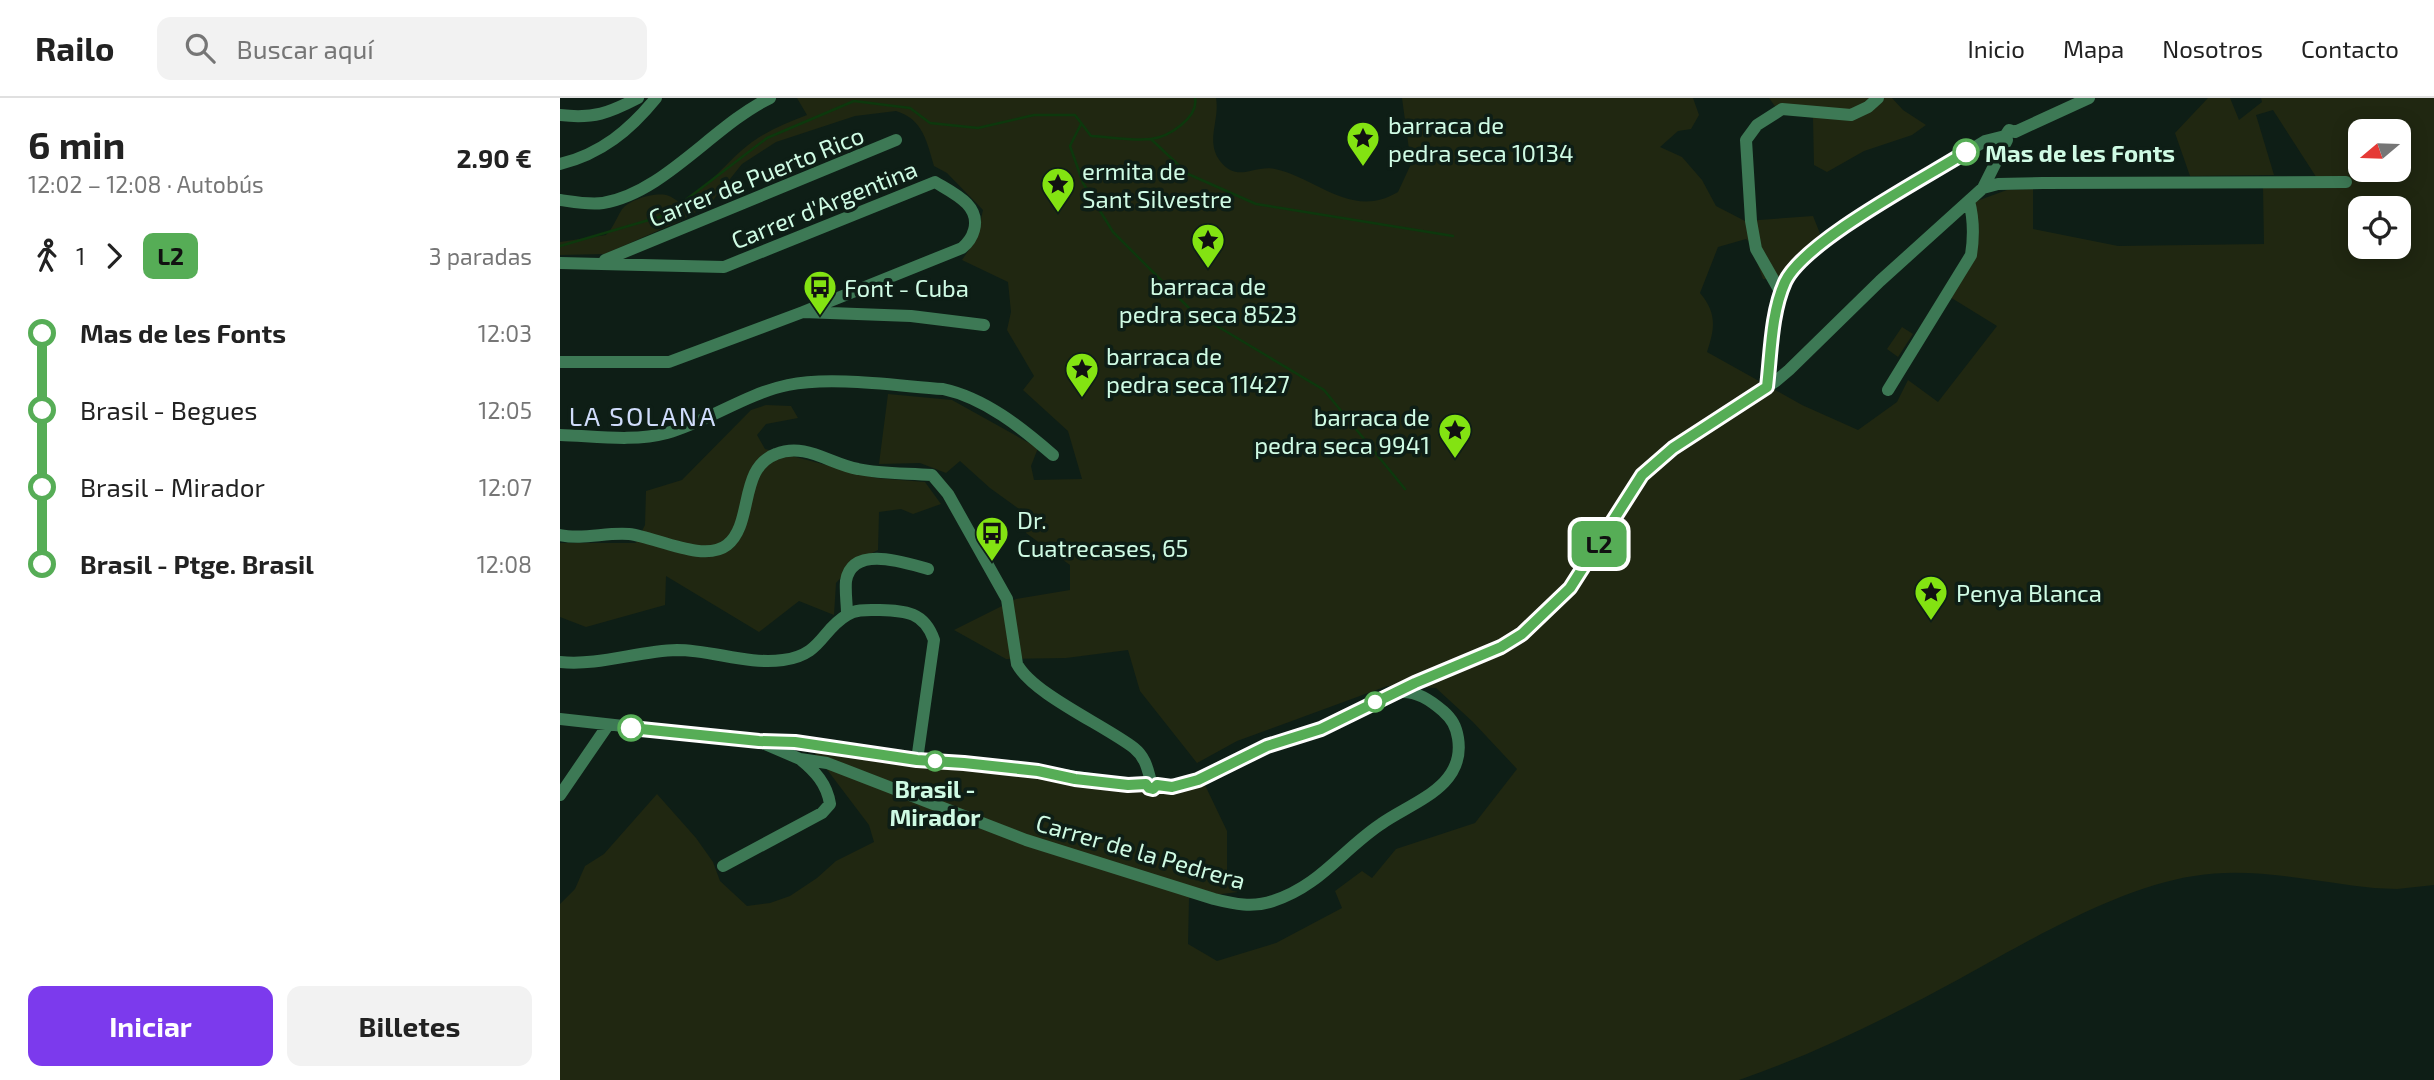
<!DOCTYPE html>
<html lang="es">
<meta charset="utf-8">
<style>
:root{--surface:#fff;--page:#f2f2f2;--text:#222;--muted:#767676;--line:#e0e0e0;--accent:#7c3aed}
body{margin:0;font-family:"Exo 2",sans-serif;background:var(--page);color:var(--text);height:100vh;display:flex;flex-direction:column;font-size:26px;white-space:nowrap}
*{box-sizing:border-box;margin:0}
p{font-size:23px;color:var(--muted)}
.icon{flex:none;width:38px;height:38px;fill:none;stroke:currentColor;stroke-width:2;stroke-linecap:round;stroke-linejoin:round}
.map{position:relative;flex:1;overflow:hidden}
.side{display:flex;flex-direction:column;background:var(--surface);width:560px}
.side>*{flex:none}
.badge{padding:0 14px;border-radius:10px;font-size:24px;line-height:46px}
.needle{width:46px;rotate:251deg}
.controls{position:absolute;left:1788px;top:21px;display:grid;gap:14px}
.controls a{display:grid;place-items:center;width:63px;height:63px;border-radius:14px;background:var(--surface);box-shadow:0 4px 18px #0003;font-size:35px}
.map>.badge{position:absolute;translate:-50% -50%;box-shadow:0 0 0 4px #fff}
.legs{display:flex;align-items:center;gap:10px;height:77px;padding:0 28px;font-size:23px}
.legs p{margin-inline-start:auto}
.overview{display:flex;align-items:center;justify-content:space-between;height:119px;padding:0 28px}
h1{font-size:38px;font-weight:700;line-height:52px}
.primary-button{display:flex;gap:14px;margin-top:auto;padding:14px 28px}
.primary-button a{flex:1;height:80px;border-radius:14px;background:var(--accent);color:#fff;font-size:28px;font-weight:700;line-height:80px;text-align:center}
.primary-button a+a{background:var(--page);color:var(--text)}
ul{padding:0 28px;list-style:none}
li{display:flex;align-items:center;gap:24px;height:77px;font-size:26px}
li i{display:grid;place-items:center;width:10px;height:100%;margin:0 9px;background:currentColor}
li i::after{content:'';width:18px;height:18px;margin:-9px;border:5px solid;border-radius:50%;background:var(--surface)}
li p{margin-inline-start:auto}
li:first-child i{background:linear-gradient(#0000 50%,currentColor 0)}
li:last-child i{background:linear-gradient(currentColor 50%,#0000 0)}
header{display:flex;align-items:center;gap:42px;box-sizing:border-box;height:98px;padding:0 35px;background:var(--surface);border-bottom:2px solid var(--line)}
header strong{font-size:33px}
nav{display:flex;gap:38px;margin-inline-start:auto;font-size:24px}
.search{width:490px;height:63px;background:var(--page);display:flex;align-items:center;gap:18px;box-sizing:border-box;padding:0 24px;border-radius:14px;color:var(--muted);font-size:26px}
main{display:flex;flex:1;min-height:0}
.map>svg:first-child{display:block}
.green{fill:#202711;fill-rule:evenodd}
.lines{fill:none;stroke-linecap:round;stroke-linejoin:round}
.stream{stroke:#0d380d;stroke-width:2.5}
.minor{stroke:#3d7955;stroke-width:12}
.line-1-casing{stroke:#fff;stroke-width:16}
.line-1{stroke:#56ad56;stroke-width:10}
.stop-1-dot{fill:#fff;stroke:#56ad56;stroke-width:3.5}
.labels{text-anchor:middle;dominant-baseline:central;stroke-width:7;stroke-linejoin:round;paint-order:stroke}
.poi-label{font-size:24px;fill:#cffbe4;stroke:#0e1e16;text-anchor:start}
.stop-label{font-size:24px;font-weight:bold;fill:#cffbe4;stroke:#0e1e16;text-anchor:start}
.street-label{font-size:24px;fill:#cffbe4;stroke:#0e1e16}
.neighbourhood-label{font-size:26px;letter-spacing:2px;fill:#d0dcfb;stroke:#0e1e16}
</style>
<header>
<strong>Railo</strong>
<div class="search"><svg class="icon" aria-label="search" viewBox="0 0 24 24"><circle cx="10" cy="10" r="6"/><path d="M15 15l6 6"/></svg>Buscar aquí</div>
<nav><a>Inicio</a><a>Mapa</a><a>Nosotros</a><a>Contacto</a></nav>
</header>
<main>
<section class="side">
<div class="overview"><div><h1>6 min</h1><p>12:02 – 12:08 · Autobús</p></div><b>2.90 €</b></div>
<div class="legs"><svg class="icon" aria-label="walk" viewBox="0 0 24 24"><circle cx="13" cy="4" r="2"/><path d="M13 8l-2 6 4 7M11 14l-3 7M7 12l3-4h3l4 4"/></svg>1<svg class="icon" aria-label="forward" viewBox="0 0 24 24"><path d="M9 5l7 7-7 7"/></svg><b class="badge" style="background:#56ad56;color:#111">L2</b><p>3 paradas</p></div>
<ul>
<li><i style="color:#56ad56"></i><b>Mas de les Fonts</b><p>12:03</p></li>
<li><i style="color:#56ad56"></i><span>Brasil - Begues</span><p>12:05</p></li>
<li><i style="color:#56ad56"></i><span>Brasil - Mirador</span><p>12:07</p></li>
<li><i style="color:#56ad56"></i><b>Brasil - Ptge. Brasil</b><p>12:08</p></li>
</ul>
<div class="primary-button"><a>Iniciar</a><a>Billetes</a></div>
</section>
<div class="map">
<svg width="1874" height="982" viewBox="0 0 1874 982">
<rect width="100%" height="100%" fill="#0e1e16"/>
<!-- green -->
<path class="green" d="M237,0H656C660,23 645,43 660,63C678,86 694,66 715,71C757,80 792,122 838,94L851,66L842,0H1133L1139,17L1131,31L1118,33L1100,49L1122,59L1142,82L1156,108L1185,123L1253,118L1261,138L1221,181H1203L1190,144L1186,141L1158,149L1140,195C1157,215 1155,230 1147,254L1242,307L1298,332L1337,304L1348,282L1378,304L1437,228L1390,199L1414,155V104L1447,92L1473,91V131L1558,148L1704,146L1703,89L1762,88L1713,12L1696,17L1714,77L1630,78L1615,35L1648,0H1670L1679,22L1702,4L1701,0H1874V787L1837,791L1814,790C1755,784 1694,768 1634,778C1559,789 1468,843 1401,880C1329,919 1257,955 1179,982H0V806L15,791L25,768L44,756L97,696L136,740L153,764L160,783L187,808L210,805L230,798L257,780L276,763L314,744L309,727L253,653L618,694L644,685L667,733V772L678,794L629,800L628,846L657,863L716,845L782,810L775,793L802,773L812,780L836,751L915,725L957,671L913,624L876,590L827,588L677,643L637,665L580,593L568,552L506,560L446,561L394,532L456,501L510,492V467L466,435V416L430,390L400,363L386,375L360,365L319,366L328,296L392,302L478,350L471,368L474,382L522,381L508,333L463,292L474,278L447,232L451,214L448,184L402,162L417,140L423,112L387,75L374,68C367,44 363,21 336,13L295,18L216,44L182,66L150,106L120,123L45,156L0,157V144L46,137C53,130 56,121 61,113C67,102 97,93 109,98C110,98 118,103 119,104C149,91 166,63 192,44C209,32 228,24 247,17ZM1801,33H1839V72H1801ZM1801,110H1839V149H1801Z
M1209,0H1332L1343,12L1366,27L1352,37L1304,53L1267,74L1254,67L1253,20L1217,11Z
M1342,229L1353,236L1338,259L1327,251Z
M206,307L231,308L238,320L206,326L197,337L205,351L316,380L365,384L381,406L353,416L341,411L319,414L318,452L296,463L276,485L274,517L239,503L199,534L106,478L105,507L26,529L0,519V445H76L85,427L86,393L122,382L191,312Z"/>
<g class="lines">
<!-- stream -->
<path class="stream" d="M521,26L510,48L523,85L553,134L632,213L764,292L845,391
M591,41L628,76L696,106L893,138
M0,148L106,117L207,40L294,3L350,10L370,25L418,30L474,17H515L531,38C551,39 571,43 591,41C608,39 639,20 635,0"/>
<!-- minor -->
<path class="minor" d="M0,17C34,21 49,15 78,0
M1445,38L1449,32L1455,34L1529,0
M0,66C41,56 70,32 96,0
M1423,90L1438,86L1483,85L1786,84
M0,102C14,104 29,107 43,105C104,95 154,27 210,0
M45,162L336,42
M0,165L164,169L375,84C393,95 421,107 414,132C412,140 408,145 402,150L243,214
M1221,195L1196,151L1191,123L1186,42L1197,27L1222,11L1291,17L1308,9L1318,0
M0,264H109L243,214L351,218L424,227
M1207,289C1211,255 1211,215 1225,184C1244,143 1365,80 1407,54L1425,43L1445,38
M1328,292L1411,157C1414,138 1414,122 1409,103
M0,337C34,338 74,344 107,335C149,323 185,296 228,287C271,278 338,288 383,291C425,300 462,330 493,357
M0,437C23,442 46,434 69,436C96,439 144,465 167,447C194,426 178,370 216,356C245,344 270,366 298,371C322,376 348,375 372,377L388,396L447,501L457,566C473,596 544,627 574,650C584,658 587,668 590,680L586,686
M287,516C287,506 285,494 286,483C292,446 346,465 368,471
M0,564C40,568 77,553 117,552C152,552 188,567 223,562C262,557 261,532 287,517C296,511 308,512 318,512C345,513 364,513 374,542L357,662
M0,621L199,643L235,644L357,662L403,665L478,673L567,687L586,686L591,691L597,687L612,689L638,682L707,648L761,631L855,585L941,549L963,535L1010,490L1082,377L1113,350L1216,283L1229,272L1320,183L1423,90L1447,42
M205,646L240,661L267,665L466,742L654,801C674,806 693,810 713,803C760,788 782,752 821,726C852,704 906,689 898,640C896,628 892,621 883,613C870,602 857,593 840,594
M0,697L48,627
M163,768L262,715L270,706C267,686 255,673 240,661"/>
</g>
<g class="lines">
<defs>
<path id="line-1" d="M71,630L199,643L235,644L357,662L404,665L478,673L515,681L568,687L586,686L589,690L593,691L597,687L612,689L638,682L707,648L761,631L855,585L941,549L962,536L1010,490L1082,377L1113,350L1207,289C1211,255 1211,215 1225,184C1244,143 1365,80 1406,54"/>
</defs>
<!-- line-1 casing -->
<use href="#line-1" class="line-1-casing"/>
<!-- line-1 -->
<use href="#line-1" class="line-1"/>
</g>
<!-- icons -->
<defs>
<symbol id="sight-pin" viewBox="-11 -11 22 30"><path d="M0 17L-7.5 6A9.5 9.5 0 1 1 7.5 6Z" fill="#83e312" stroke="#0e1e16"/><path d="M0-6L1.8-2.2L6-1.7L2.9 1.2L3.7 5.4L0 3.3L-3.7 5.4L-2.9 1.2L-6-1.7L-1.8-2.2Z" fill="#111"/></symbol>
<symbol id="bus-pin" viewBox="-11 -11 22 30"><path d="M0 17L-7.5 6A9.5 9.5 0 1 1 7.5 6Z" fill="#83e312" stroke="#0e1e16"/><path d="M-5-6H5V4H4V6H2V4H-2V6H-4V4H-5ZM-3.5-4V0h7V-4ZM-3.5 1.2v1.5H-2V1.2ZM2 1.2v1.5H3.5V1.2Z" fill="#111"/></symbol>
</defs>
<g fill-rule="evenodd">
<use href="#sight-pin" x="784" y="21" width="38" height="52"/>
<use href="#sight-pin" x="479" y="67" width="38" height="52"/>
<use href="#sight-pin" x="629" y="123" width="38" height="52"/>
<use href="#bus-pin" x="241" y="170" width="38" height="52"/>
<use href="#sight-pin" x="503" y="252" width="38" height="52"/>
<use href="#sight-pin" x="876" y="313" width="38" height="52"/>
<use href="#bus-pin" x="413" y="416" width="38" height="52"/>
<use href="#sight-pin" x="1352" y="475" width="38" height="52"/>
</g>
<!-- markers -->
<g class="stop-1-dot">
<circle cx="1406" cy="54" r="12"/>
<circle cx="815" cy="604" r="9"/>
<circle cx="71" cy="630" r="12"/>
<circle cx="375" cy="663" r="9"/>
</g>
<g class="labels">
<!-- poi labels -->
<g class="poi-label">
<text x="828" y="26">barraca de<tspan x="828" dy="28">pedra seca 10134</tspan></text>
<text x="522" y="72">ermita de<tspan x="522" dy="28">Sant Silvestre</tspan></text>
<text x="648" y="187" text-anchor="middle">barraca de<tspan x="648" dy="28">pedra seca 8523</tspan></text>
<text x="284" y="189">Font - Cuba</text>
<text x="546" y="257">barraca de<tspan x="546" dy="28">pedra seca 11427</tspan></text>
<text x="870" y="318" text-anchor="end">barraca de<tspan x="870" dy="28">pedra seca 9941</tspan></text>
<text x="457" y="421">Dr.<tspan x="457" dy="28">Cuatrecases, 65</tspan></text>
<text x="1396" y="494">Penya Blanca</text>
</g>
<!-- stop labels -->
<g class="stop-label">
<text x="1425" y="54">Mas de les Fonts</text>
<text x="375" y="690" text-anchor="middle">Brasil -<tspan x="375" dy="28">Mirador</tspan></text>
</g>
<!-- street labels -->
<g class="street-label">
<text transform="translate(196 78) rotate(-22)">Carrer de Puerto Rico</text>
<text transform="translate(264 106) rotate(-22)">Carrer d'Argentina</text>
<text transform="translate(581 753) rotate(16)">Carrer de la Pedrera</text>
</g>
<!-- neighbourhood labels -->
<g class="neighbourhood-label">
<text x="83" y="317">LA SOLANA</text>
</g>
</g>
</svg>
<div class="controls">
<a><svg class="needle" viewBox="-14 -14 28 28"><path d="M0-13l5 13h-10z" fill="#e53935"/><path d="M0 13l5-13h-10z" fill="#767676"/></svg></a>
<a><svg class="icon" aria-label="locate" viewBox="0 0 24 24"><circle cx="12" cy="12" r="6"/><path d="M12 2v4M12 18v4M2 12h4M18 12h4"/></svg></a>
</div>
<b class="badge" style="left:1039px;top:446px;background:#56ad56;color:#111">L2</b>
</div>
</main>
